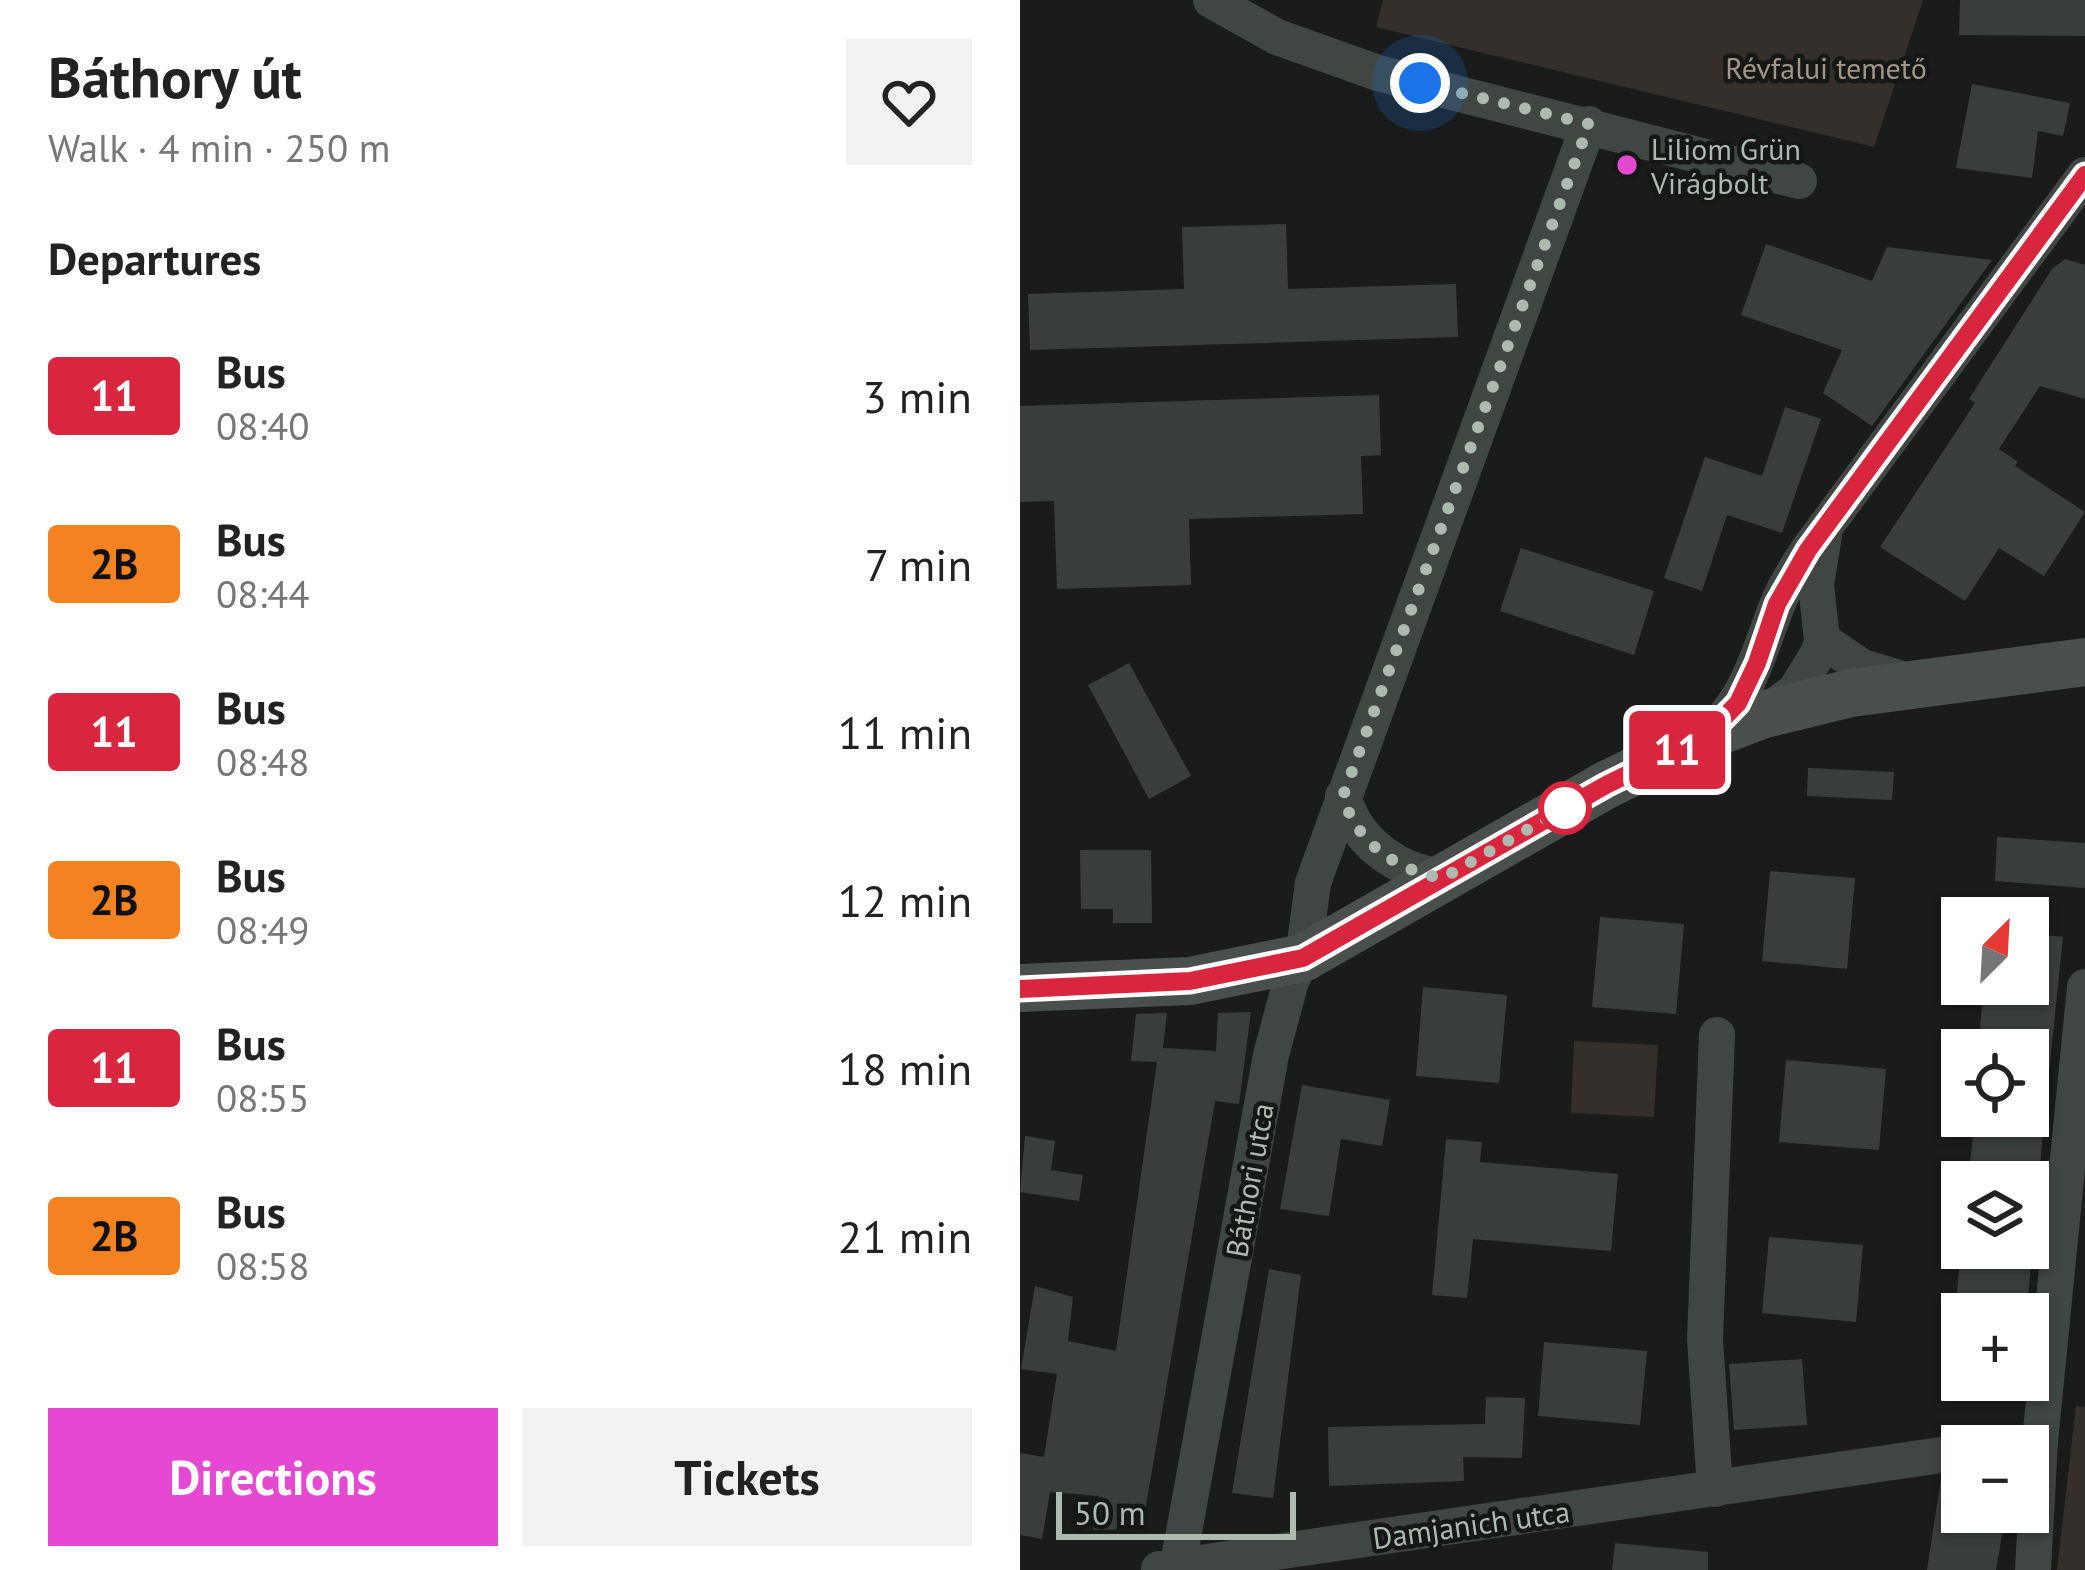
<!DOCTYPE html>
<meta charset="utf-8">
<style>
:root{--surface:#fff;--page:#f2f2f2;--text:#222;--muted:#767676;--accent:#e548d1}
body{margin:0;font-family:"PT Sans",sans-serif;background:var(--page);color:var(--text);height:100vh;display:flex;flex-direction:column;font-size:45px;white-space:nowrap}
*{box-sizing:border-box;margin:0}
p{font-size:39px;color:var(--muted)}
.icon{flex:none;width:66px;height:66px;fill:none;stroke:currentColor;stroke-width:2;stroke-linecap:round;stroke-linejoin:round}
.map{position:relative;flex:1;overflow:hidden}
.side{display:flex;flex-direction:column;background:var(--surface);width:1020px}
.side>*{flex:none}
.badge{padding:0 24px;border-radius:9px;font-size:42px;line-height:78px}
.needle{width:78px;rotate:24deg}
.controls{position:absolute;left:921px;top:897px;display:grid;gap:24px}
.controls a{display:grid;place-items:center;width:108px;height:108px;border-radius:0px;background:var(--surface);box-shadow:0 3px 9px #0004;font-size:60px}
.scale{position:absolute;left:36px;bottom:30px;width:240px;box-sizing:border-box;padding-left:12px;border:6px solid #adbaaf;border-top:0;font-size:33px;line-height:42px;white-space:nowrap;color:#adbaaf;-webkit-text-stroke:9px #151716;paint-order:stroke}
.you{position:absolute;width:60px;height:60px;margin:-30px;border:9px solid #fff;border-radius:50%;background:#1a73e8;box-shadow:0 0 0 18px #1a73e833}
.map>.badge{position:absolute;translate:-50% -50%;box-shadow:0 0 0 6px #fff}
h2{padding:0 48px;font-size:45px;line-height:108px}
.round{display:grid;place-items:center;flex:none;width:126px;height:126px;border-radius:0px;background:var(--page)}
.overview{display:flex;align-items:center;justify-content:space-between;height:204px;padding:0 48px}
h1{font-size:57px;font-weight:700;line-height:90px}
.action{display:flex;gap:24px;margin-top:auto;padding:24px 48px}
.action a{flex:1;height:138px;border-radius:0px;background:var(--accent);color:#fff;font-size:48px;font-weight:700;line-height:138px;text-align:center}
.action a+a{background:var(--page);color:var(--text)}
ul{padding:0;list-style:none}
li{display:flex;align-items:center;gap:36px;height:168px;padding:0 48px}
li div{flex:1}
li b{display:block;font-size:45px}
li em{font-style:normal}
li .badge{min-width:132px;font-weight:700;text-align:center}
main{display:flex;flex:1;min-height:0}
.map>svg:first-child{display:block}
.green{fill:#342f2a}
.building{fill:#3a3e3b}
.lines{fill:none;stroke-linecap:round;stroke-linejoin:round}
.street{stroke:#404642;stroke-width:36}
.secondary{stroke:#49504b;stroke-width:48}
.line-casing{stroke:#fff;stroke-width:27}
.line{stroke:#d7263d;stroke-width:18}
.walk{stroke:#adbaaf;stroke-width:12;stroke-dasharray:0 21.6}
.poi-dot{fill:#e548d1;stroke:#151716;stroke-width:4.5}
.stop-dot{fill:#fff;stroke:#d7263d;stroke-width:6}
.labels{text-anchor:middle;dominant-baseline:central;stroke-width:9;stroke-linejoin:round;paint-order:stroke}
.park-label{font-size:30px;fill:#a49686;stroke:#151716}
.poi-label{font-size:30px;fill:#adbaaf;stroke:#151716;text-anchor:start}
.street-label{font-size:30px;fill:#adbaaf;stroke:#151716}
</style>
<main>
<section class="side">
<div class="overview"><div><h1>Báthory út</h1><p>Walk · 4 min · 250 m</p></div><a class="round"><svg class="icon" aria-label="heart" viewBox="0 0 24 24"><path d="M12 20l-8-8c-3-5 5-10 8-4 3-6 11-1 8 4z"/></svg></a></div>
<h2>Departures</h2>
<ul>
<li><span class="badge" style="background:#d7263d;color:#fff">11</span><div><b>Bus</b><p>08:40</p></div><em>3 min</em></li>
<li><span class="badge" style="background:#f58220;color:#111">2B</span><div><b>Bus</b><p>08:44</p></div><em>7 min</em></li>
<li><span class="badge" style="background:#d7263d;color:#fff">11</span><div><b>Bus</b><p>08:48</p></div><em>11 min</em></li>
<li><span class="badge" style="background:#f58220;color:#111">2B</span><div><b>Bus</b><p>08:49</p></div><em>12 min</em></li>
<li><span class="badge" style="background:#d7263d;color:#fff">11</span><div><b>Bus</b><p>08:55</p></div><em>18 min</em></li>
<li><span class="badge" style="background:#f58220;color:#111">2B</span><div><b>Bus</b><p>08:58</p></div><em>21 min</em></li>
</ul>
<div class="action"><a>Directions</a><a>Tickets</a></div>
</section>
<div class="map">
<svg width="1065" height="1570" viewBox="0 0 1065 1570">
<rect width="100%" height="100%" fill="#1a1c1b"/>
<!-- green -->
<path class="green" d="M363,0H903L854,147L356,27Z
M554,1041L638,1045L634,1117L551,1113Z
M1056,1406L1065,1407V1570H1037Z"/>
<!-- building -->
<path class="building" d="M940,0H1065V36L939,35Z
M952,84L1050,103L1043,136L1018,131L1012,178L936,168Z
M266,224L268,289L436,284L438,337L10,350L8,294L164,289L162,227Z
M746,244L852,281L867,247L972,260L852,426L803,393L822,350L721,315Z
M1045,259L1065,265V399L1020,386L979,449L998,462L995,466L1065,512L1024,576L979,548L945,601L860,547L955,403L949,399L1032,269Z
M359,395L361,455L341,456L343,514L169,519L171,585L37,589L34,501L0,502V406Z
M765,407L801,419L762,533L707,515L682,591L644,578L685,457L742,476Z
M501,548L634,591L614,655L480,611Z
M109,663L171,776L129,799L68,685Z
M788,768L874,772L872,800L787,796Z
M977,837L1065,843V888L975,881Z
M60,850H131L132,923H93V909H61Z
M750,871L835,878L827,969L742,961Z
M580,917L664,924L656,1014L572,1007Z
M1008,933L1043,937L1025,1110L1008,1109V1050H958L964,984H1008Z
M403,987L487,995L479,1083L396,1076Z
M231,1012L219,1104L195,1101L122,1529L73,1530L79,1496L30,1492L22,1539L0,1535V1453L24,1457L37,1374L1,1369L15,1286L53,1297L48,1341L96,1351L137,1062L111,1061L116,1014L147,1013L143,1048L196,1051L198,1013Z
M766,1060L866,1069L859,1150L759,1142Z
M282,1085L370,1100L362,1146L321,1139L309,1216L260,1209Z
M955,1116H1024L1019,1182H948Z
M5,1136L35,1141L31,1170L63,1175L59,1201L0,1192Z
M426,1139L462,1142L460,1162L598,1174L591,1251L453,1239L447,1298L412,1295Z
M749,1237L843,1245L836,1322L742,1313Z
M941,1248H1013L1006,1314H935Z
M249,1269L281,1275L253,1498L212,1493Z
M524,1342L627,1351L620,1425L518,1416Z
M782,1359L787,1425L714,1430L709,1364Z
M466,1397L505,1398L502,1458L443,1457L444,1481L309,1486L308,1427L465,1424Z
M942,1475V1512H986L976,1570H907L921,1478Z
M595,1543L688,1552V1570H592Z"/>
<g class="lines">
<!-- street -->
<path class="street" d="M191,0L257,37L358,73L779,181
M802,640L842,667L889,681
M749,710L775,691L799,652L802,640L796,585L804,535
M691,731C729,696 738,654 756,608C764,587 776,568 788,550L1065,175
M323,796C336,842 376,871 423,877
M984,1446L1020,1441L1065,987
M695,1489L685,1339L697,1035
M139,1569L942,1452
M157,1570L251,1055L271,981L283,958L293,883L569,124
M1013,1570L1020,1441"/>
<!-- secondary -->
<path class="secondary" d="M0,988L170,981L283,958L586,785L686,736L741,715L831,693L1065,662"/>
</g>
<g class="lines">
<defs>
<path id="line" d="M0,989L170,981L283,958L586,785L686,736L718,703L737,663L757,604L788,550L1065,175"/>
</defs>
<!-- line casing -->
<use href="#line" class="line-casing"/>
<!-- line -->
<use href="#line" class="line"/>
<!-- walk -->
<path class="walk" d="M400,83L569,124L323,796C335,841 376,871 423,878L554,803L545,808"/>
</g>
<!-- markers -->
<circle class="poi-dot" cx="607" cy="165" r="12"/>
<circle class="stop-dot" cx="545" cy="808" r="24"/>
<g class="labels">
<!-- park labels -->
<g class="park-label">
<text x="806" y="67">Révfalui temető</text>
</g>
<!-- poi labels -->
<g class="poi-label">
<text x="631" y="148">Liliom Grün<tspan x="631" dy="34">Virágbolt</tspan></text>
</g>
<!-- street labels -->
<g class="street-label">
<text transform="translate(229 1180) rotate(-80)">Báthori utca</text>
<text transform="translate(451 1524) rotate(-8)">Damjanich utca</text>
</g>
</g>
</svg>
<div class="controls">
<a><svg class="needle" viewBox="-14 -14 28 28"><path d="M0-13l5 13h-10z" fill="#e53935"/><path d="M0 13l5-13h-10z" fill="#767676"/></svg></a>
<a><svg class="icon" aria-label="locate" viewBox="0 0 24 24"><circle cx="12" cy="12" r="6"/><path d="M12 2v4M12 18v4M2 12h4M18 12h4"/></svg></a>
<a><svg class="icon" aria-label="layers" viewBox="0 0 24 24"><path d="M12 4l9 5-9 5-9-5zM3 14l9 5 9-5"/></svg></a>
<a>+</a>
<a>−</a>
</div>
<div class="scale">50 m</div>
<div class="you" style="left:400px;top:83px"></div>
<b class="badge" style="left:657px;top:750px;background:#d7263d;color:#fff">11</b>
</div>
</main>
